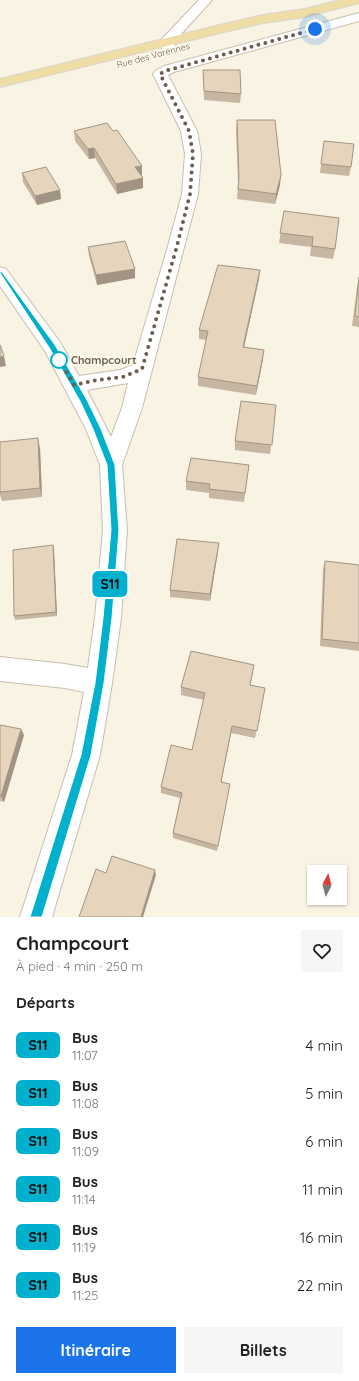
<!DOCTYPE html>
<html lang="fr">
<meta charset="utf-8">
<style>
:root{--surface:#fff;--page:#f6f6f6;--text:#222;--muted:#767676;--accent:#1a73e8}
body{margin:0;font-family:Quicksand,sans-serif;background:var(--page);color:var(--text);height:100vh;display:flex;flex-direction:column;font-size:15px;white-space:nowrap}
*{box-sizing:border-box;margin:0}
p{font-size:13px;color:var(--muted)}
.icon{flex:none;width:22px;height:22px;fill:none;stroke:currentColor;stroke-width:2;stroke-linecap:round;stroke-linejoin:round}
.map{position:relative;height:917px;overflow:hidden}
.details{display:flex;flex-direction:column;background:var(--surface);flex:1}
.details>*{flex:none}
.badge{padding:0 8px;border-radius:6px;font-size:14px;line-height:26px}
.needle{width:26px;rotate:6deg}
.buttons{position:absolute;left:307px;top:865px;display:grid;gap:8px}
.buttons a{display:grid;place-items:center;width:40px;height:40px;border-radius:0px;background:var(--surface);box-shadow:0 1px 3px #0004;font-size:20px}
.you{position:absolute;width:20px;height:20px;margin:-10px;border:3px solid #fff;border-radius:50%;background:#1a73e8;box-shadow:0 0 0 6px #1a73e833}
.map>.badge{position:absolute;translate:-50% -50%;box-shadow:0 0 0 2px #fff}
h2{padding:0 16px;font-size:15px;line-height:36px}
.round{display:grid;place-items:center;flex:none;width:42px;height:42px;border-radius:0px;background:var(--page)}
.head{display:flex;align-items:center;justify-content:space-between;height:68px;padding:0 16px}
h1{font-size:19px;font-weight:700;line-height:30px}
.cta{display:flex;gap:8px;margin-top:auto;padding:8px 16px}
.cta a{flex:1;height:46px;border-radius:0px;background:var(--accent);color:#fff;font-size:16px;font-weight:700;line-height:46px;text-align:center}
.cta a+a{background:var(--page);color:var(--text)}
ul{padding:0;list-style:none}
li{display:flex;align-items:center;gap:12px;height:48px;padding:0 16px}
li div{flex:1}
li b{display:block;font-size:15px}
li em{font-style:normal}
li .badge{min-width:44px;font-weight:700;text-align:center}
.map>svg:first-child{display:block}
.lines{fill:none;stroke-linecap:round;stroke-linejoin:round}
.minor-casing{stroke:#c9beae;stroke-width:2}
.major-casing{stroke:#d9d5d1;stroke-width:2}
.minor{fill:#fff;fill-rule:evenodd}
.major{fill:#eedda4;fill-rule:evenodd}
.wall{fill:#c7b6a2}
.shaded-wall{fill:#a29484}
.building{fill:#e7d4bc;stroke:#a29484}
.line{fill:#00b0cc;stroke:#fff}
.walk{stroke:#6c5d4d;stroke-width:4;stroke-dasharray:0 7.2}
.stop-dot{fill:#fff;stroke:#00b0cc;stroke-width:2}
.labels{text-anchor:middle;dominant-baseline:central;stroke-width:4;stroke-linejoin:round;paint-order:stroke}
.far-street-label{font-size:9px;fill:#6c5d4d;stroke:#fcf7e8}
.stop-label{font-size:11px;font-weight:bold;fill:#6c5d4d;stroke:#fcf7e8;text-anchor:start}
</style>
<div class="map">
<svg width="359" height="917" viewBox="0 0 359 917">
<rect width="100%" height="100%" fill="#f8f3e3"/>
<g class="lines">
<defs>
<path id="minor" d="M199,0H212L173,43L179,50L177,53C168,55 163,50 158,43Z
M359,13V21L174,72L168,75L197,131L201,154L198,194L142,408L122,465L127,530L121,618L112,683L100,755L52,917H20L72,755L84,692L65,688L0,681V657L65,664L88,668L95,618L103,530L100,465L86,429L45,351L0,286V267L6,269L60,342L79,376L120,370L133,365L168,246L182,194L185,154L181,131L153,74L155,71L164,66ZM128,383L122,408L111,437L87,390Z"/>
<path id="major" d="M340,0H359V3L305,17L263,23L224,32L0,87V79L224,24L263,15L305,9Z"/>
</defs>
<!-- minor casing -->
<use href="#minor" class="minor-casing"/>
<!-- major casing -->
<use href="#major" class="major-casing"/>
<!-- minor -->
<use href="#minor" class="minor"/>
<!-- major -->
<use href="#major" class="major"/>
</g>
<!-- wall -->
<path class="wall" d="M203,70L241,94L240,103L204,100Z
M237,120L280,185L275,204L237,199L238,184L236,130Z
M74,131L142,175L141,176L143,188L117,194L95,158L89,159L75,141Z
M324,141L351,167L349,176L320,173Z
M22,173L60,190L61,199L37,205L23,182Z
M284,211L335,249L333,259L310,256L311,247L279,243Z
M88,247L135,278L97,285L89,256Z
M359,277V327L352,326L357,287Z
M259,279L244,347L263,359L256,395L198,386V377L207,340L199,339V330Z
M276,405L270,454L235,450V441Z
M0,442L40,448L42,497L2,501L0,495Z
M249,465L244,502L209,498V493L186,490V481Z
M53,545L54,550L57,616L15,620L14,616Z
M218,551L210,601L170,597V590Z
M325,561L359,565V651L320,646L323,569Z
M253,673L250,685L265,688L255,738L231,733L221,782L229,790L217,851L173,838V833L180,798L161,793V787L192,750L204,700L181,695V687Z
M0,725L24,735L4,802L0,801Z"/>
<!-- shaded-wall -->
<path class="shaded-wall" d="M94,148L95,158L89,159L88,149Z
M142,166V175L136,177L135,167Z
M281,175L280,185L275,204L276,194Z
M143,178V188L117,194L116,184Z
M60,190L61,199L37,205L35,196Z
M135,269V278L97,285L96,275Z
M260,270L259,279L242,356L243,347Z
M264,350L263,359L256,395L257,386Z
M4,356L6,366L0,367V357Z
M38,438L40,448L42,497L40,488Z
M219,543L218,551L210,601V594Z
M53,545L54,550L57,616L56,612Z
M232,726L231,733L220,788L221,782Z
M21,729L24,735L4,802L1,796Z
M155,870L156,875L143,917H141Z"/>
<!-- building -->
<path class="building" d="M203,70H240L241,94L204,91Z
M237,120H275L281,175L276,194L238,189L239,179Z
M107,123L113,131L117,130L142,166L135,167L143,178L116,184L94,148L88,149L74,131Z
M324,141L354,144L351,167L321,164Z
M46,167L60,190L35,196L22,173Z
M284,211L339,218L335,249L312,246L313,237L280,233Z
M125,241L135,269L96,275L88,247Z
M218,265L260,270L243,347L264,350L257,386L198,377L208,331L199,330Z
M359,277V317L355,316Z
M0,345L4,356L0,357Z
M241,401L276,405L272,445L235,441Z
M38,438L40,488L0,492V442Z
M191,458L249,465L245,493L209,489L210,484L186,481Z
M177,539L219,543L210,594L170,590Z
M53,545L56,612L14,616L13,550Z
M325,561L359,565V643L322,639Z
M191,651L254,665L250,685L265,688L257,731L232,726L221,782L230,784L218,846L173,833L182,793L161,787L171,745L192,750L205,693L181,687Z
M0,725L21,729L1,796H0Z
M112,856L155,870L141,917H79L96,869L106,873Z"/>
<!-- line -->
<path class="line" d="M0,271L2,272L55,345L87,400L101,429L115,465L118,517L119,530L112,618L104,683L91,755L42,917H30L81,755L95,683L103,618L111,530L107,465L93,429L80,401L50,349L0,273Z"/>
<g class="lines">
<!-- walk -->
<path class="walk" d="M59,360L74,385L97,380L123,377L142,369L177,246L190,194L193,154L189,131L160,74L165,71L315,29"/>
</g>
<!-- markers -->
<circle class="stop-dot" cx="59" cy="360" r="8"/>
<g class="labels">
<!-- far-street labels -->
<g class="far-street-label">
<text transform="translate(153 55) rotate(-15)">Rue des Varennes</text>
</g>
<!-- stop labels -->
<g class="stop-label">
<text x="71" y="360">Champcourt</text>
</g>
</g>
</svg>
<div class="buttons">
<a><svg class="needle" viewBox="-14 -14 28 28"><path d="M0-13l5 13h-10z" fill="#e53935"/><path d="M0 13l5-13h-10z" fill="#767676"/></svg></a>
</div>
<div class="you" style="left:315px;top:29px"></div>
<b class="badge" style="left:110px;top:584px;background:#00b0cc;color:#111">S11</b>
</div>
<section class="details">
<div class="head"><div><h1>Champcourt</h1><p>À pied · 4 min · 250 m</p></div><a class="round"><svg class="icon" aria-label="heart" viewBox="0 0 24 24"><path d="M12 20l-8-8c-3-5 5-10 8-4 3-6 11-1 8 4z"/></svg></a></div>
<h2>Départs</h2>
<ul>
<li><span class="badge" style="background:#00b0cc;color:#111">S11</span><div><b>Bus</b><p>11:07</p></div><em>4 min</em></li>
<li><span class="badge" style="background:#00b0cc;color:#111">S11</span><div><b>Bus</b><p>11:08</p></div><em>5 min</em></li>
<li><span class="badge" style="background:#00b0cc;color:#111">S11</span><div><b>Bus</b><p>11:09</p></div><em>6 min</em></li>
<li><span class="badge" style="background:#00b0cc;color:#111">S11</span><div><b>Bus</b><p>11:14</p></div><em>11 min</em></li>
<li><span class="badge" style="background:#00b0cc;color:#111">S11</span><div><b>Bus</b><p>11:19</p></div><em>16 min</em></li>
<li><span class="badge" style="background:#00b0cc;color:#111">S11</span><div><b>Bus</b><p>11:25</p></div><em>22 min</em></li>
</ul>
<div class="cta"><a>Itinéraire</a><a>Billets</a></div>
</section>
